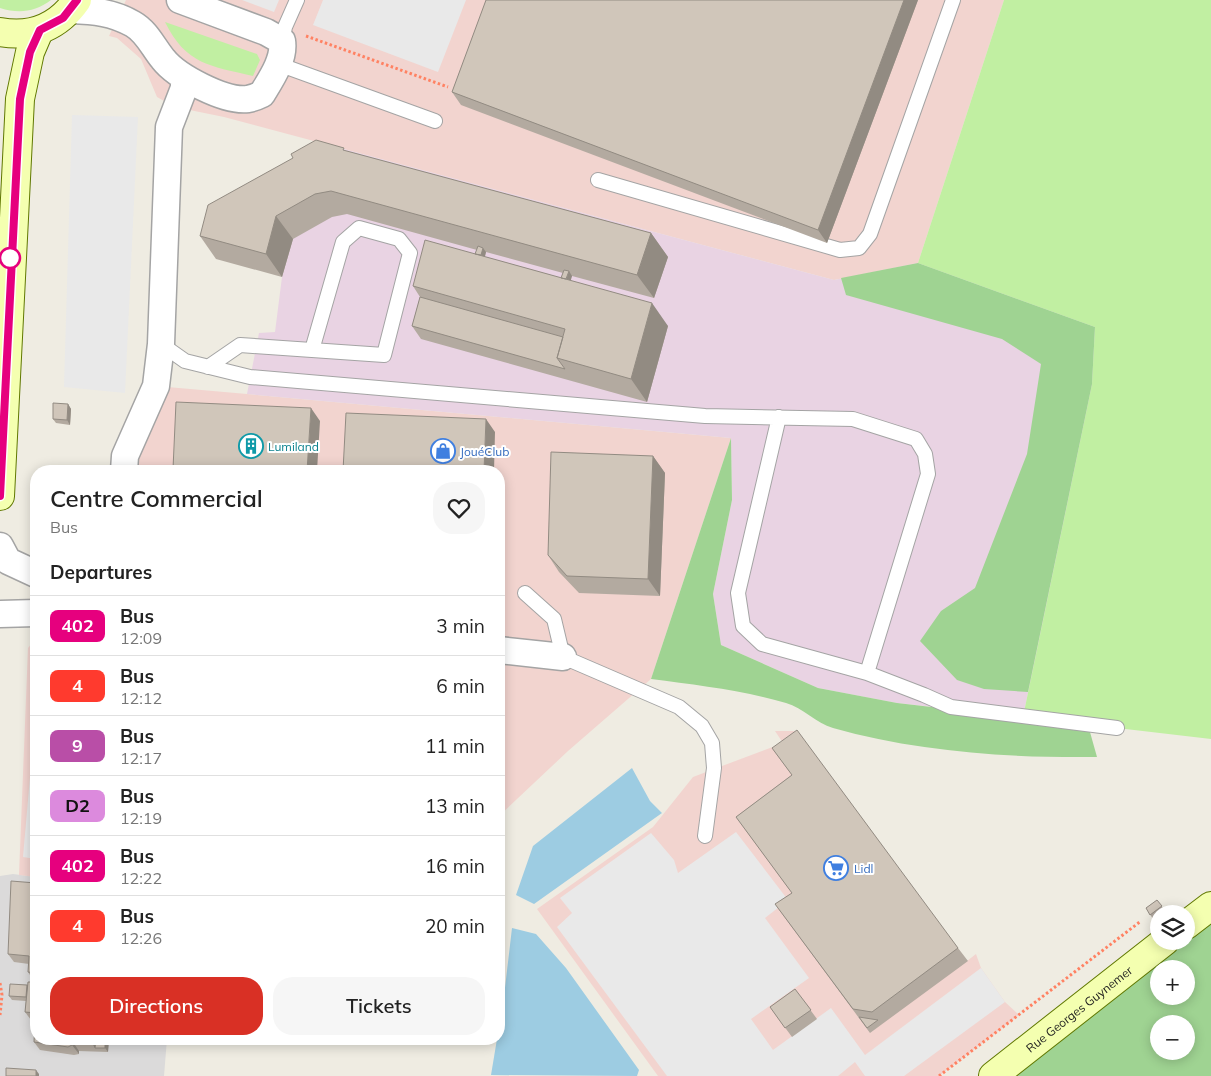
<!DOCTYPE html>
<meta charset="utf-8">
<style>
:root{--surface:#fff;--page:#f6f6f6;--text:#222;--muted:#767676;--line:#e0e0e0;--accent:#d93025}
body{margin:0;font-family:Mulish,sans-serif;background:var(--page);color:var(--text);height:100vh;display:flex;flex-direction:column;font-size:19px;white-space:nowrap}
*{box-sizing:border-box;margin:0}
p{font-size:16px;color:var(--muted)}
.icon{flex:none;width:28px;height:28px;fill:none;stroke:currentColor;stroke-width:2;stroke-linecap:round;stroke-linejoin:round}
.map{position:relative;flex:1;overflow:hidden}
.details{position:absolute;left:30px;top:465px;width:475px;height:580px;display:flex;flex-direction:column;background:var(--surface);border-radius:20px;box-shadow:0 2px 12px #0003}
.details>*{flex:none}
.badge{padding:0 10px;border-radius:8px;font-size:18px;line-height:32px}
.fabs{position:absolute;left:1150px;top:905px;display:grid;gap:10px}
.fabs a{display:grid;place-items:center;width:45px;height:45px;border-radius:50%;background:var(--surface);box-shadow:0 2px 12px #0003;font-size:25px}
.map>.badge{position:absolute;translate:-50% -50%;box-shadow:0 0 0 2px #fff}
h2{padding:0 20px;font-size:19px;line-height:45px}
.round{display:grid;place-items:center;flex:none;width:52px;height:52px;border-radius:20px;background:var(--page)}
.summary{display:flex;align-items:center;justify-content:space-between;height:85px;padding:0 20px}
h1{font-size:24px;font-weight:600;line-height:38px}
.button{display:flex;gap:10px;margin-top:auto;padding:10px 20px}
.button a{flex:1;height:58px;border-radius:20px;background:var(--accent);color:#fff;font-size:20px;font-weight:600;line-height:58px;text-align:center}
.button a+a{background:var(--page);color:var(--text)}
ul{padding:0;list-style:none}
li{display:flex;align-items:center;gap:15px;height:60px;padding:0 20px;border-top:1px solid var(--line)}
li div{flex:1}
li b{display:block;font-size:19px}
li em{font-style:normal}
li .badge{min-width:55px;font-weight:700;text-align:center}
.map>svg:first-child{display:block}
.residential{fill:#dbdada}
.commercial{fill:#f2d4cf}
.industrial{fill:#e9d3e3}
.grass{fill:#c1efa2}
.forest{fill:#9fd392;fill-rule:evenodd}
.parking{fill:#e9e9e9}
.water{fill:#9dcce2}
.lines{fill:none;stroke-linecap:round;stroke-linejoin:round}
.lane-casing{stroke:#a4a4a4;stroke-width:16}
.street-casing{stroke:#a4a4a4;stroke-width:29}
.secondary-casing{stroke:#607800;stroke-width:30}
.path{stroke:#ff8263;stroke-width:3;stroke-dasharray:2.5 2.5;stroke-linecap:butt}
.lane{stroke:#fff;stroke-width:14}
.street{stroke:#fff;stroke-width:26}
.secondary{stroke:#f4ffb0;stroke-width:28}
.wall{fill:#b3aaa0;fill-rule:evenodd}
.shaded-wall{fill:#928b82}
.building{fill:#d0c6ba;stroke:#928b82}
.line-casing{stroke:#fff;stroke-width:11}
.line{stroke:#e6007e;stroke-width:8}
.stop-dot{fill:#fff;stroke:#e6007e;stroke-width:2.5}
.labels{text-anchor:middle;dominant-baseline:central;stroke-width:4;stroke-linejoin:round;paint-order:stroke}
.culture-label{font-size:12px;fill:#0d838f;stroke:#fff;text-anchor:start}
.shop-label{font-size:12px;fill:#366cbe;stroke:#fff;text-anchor:start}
.street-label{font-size:12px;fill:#1d1d1d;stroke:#fff}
</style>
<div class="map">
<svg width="1211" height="1076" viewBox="0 0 1211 1076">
<rect width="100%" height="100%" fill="#efece2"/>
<!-- residential -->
<path class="residential" d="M13,874L36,877V1039H167L164,1076H0V876Z"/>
<!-- commercial -->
<path class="commercial" d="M126,0H1004L918,263L834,280L224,117L175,107L157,97L141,59L117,38L109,36Z
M156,386L247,394L731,438L651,679L568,751L499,816V471H124Z
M36,638V877L19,875L28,648Z
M775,731H797L967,961L976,954L981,968L1005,1002L1019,1015L939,1076H658L537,909L653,827L693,777L783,743Z"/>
<!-- industrial -->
<path class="industrial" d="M325,144L834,280L918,263L1092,384L1023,717L897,703L818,688L721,645L713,594L732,500L731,438L247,394L259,333L275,332L282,277L309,182Z"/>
<!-- grass -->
<path class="grass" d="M0,0H51C35,12 19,14 0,8Z
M1004,0H1211V739L1023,717L1092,384L1095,327L918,263Z
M165,22L257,54L260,60L253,76C211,66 186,65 165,22Z"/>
<!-- forest -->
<path class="forest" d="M918,263L1095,327L1092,384L1028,692L984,689L957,680L920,641L941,611L975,588L1027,454L1041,364L1002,339L846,295L841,278Z
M731,438L732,500L713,594L721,645L818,688L897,703L1088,725L1097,757C1010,758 918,752 833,728C816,723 803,708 786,703C742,690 696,685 651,679Z
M1211,906V1076H993L1165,941H1186V925ZM1159,969H1186V996H1159ZM1159,1024H1186V1051H1159Z"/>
<!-- parking -->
<path class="parking" d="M242,0H279L274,12Z
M323,0H466L438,72L313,25Z
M72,115L138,117L125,393L64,387Z
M36,709V859L23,857Z
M736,832L788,900L765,918L809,978L751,1019L773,1050L831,1008L865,1055L981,968L1005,1002L904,1076H865L855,1062L838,1076H667L557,927L572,913L560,898L651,833L674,860L678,873Z"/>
<!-- water -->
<path class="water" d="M632,768L650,801L662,813L534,904L516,895L533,846Z
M512,928L536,934L566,968L639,1070L637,1076L491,1075L497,1039H499Z"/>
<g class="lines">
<defs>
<path id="lane" d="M282,41L285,27L297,0
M278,64L435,121
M598,180L840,250L859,248L870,234L953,0
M161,344L185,361L250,377L705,416L853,419L916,439L925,454L928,474L867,673L924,695L951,707L1117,728
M208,367L240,345L384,355L410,253L399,239L359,228L343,242L312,350
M779,417L738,593L743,626L762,644L867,673
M525,593L554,619L563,657L679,707L702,726L712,743L714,768L705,836"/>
<path id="street" d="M70,10C94,11 112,12 133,24C147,32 153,47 163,59C177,77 225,102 248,99C253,98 258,96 262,94C271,79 285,59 282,41L266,32L180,0
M124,471L125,456L156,386L161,344L169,127L184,88V78
M0,546L8,561L36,574
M0,614L36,613
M499,650L563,657"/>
<g id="secondary">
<path d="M0,32C32,38 59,26 77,0"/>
<path d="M0,496L20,99L30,52L39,31"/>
<path d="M1186,925L1211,906"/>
<path id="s1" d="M993,1076L1165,941"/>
</g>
</defs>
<!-- lane casing -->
<use href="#lane" class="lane-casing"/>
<!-- street casing -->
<use href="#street" class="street-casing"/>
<!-- secondary casing -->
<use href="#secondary" class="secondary-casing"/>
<!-- path -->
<path class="path" d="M306,36L448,87
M0,983L2,995L0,1015
M939,1076L1141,921"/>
<!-- lane -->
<use href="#lane" class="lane"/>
<!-- street -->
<use href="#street" class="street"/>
<!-- secondary -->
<use href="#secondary" class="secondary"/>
</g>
<!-- wall -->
<path class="wall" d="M486,0H918L827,243L461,105L452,92L486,1Z
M346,151L651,233L668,257L654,298L572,276L570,280L668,326L647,402L421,339L412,326L420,297L413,286L475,254L477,250L347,214L332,217L293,239L282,277L216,259L200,236ZM486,252L563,273L561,278L485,257Z
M68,404L71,409L70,425L56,423L53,419Z
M653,456L665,473L660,596L579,593L559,572L548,555Z
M772,748L958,948L968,961L870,1033L775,904L792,893L736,817L792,775Z
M36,883V981H34L28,972L29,964L14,962L8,954Z
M1157,900L1165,911L1161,914H1159V915L1153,919L1146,908Z
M36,982V1039H109L108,1052L79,1051V1054L74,1055L40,1050L34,1042L35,1021L31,1020L25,1012L26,1001L12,1000L9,996L27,985Z
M795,989L817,1019L792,1037L770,1007Z
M147,1039H165V1044L150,1043Z"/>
<!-- shaded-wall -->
<path class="shaded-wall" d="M904,0H918L827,243L818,230Z
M276,216L293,239L282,277L266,254Z
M651,233L668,257L654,298L637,275Z
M483,248L486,252L481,269L478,265Z
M569,271L572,276L566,298L562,294Z
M652,303L668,326L647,402L631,379Z
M68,404L71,409L70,425L67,420Z
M311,408L320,421L317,471H307Z
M486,419L495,432L494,471H484Z
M653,456L665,473L660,596L648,579Z
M92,1039H99L95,1048L92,1043Z
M105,1039H109L108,1052L105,1048Z
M162,1039H165V1044Z
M73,1042L79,1051V1054L72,1045Z
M36,1070L39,1074V1076H36Z"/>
<!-- building -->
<path class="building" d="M486,0H904L818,230L452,92Z
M316,140L344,148L343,150L651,233L637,275L331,191L315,194L276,216L266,254L200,236L208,205L293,158L291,154Z
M425,240L652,303L631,379L557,358L565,329L413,286Z
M478,246L483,248L481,255L475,254Z
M564,270L569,271L566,279L561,278Z
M420,297L563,337L557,358L565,369L412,326Z
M176,402L311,408L307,471H175L173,469Z
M53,403L68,404L67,420L53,419Z
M346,413L486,419L484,471H343Z
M551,452L653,456L648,579L567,576L548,555Z
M797,730L958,948L872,1012L853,1009L775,904L792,893L736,817L792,775L772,748Z
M11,881L36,883V973L28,972L29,956L8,954Z
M1157,900L1162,906L1150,915L1146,908Z
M28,982H36V1013L25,1012Z
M10,984L27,985L26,997L9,996Z
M795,989L811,1010L785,1028L770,1007Z
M35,1017H36V1039H92V1043L73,1042L72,1045L68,1047L34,1042Z
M859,1017L878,1020L867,1028Z
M96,1039H105V1048H95Z
M6,1068L36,1070V1076H6Z"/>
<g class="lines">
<defs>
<path id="line" d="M0,496L20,99L30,52L40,30L63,18L77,0"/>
</defs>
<!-- line casing -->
<use href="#line" class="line-casing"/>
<!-- line -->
<use href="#line" class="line"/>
</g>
<!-- icons -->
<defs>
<symbol id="building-ring" viewBox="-11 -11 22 22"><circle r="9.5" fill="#fff" stroke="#0f9aa8" stroke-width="1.5"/><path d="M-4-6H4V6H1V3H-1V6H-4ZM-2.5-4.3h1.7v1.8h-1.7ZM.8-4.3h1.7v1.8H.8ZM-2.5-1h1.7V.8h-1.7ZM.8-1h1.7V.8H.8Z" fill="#0f9aa8"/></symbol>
<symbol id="shop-ring" viewBox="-11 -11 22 22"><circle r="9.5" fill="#fff" stroke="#3f7fe0" stroke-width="1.5"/><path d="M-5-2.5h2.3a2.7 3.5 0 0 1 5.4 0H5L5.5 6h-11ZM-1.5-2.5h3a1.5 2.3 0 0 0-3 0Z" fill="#3f7fe0"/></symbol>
<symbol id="supermarket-ring" viewBox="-11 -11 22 22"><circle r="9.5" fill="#fff" stroke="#3f7fe0" stroke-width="1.5"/><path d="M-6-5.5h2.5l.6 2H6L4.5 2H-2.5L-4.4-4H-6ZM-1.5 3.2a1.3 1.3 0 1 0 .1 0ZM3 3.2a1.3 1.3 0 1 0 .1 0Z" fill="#3f7fe0"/></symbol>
</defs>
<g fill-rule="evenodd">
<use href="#building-ring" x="237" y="432" width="28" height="28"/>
<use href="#shop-ring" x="429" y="437" width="28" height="28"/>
<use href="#supermarket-ring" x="822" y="854" width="28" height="28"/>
</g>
<!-- markers -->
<circle class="stop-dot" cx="10" cy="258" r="10"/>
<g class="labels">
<!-- culture labels -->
<g class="culture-label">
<text x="268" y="446">Lumiland</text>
</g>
<!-- shop labels -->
<g class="shop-label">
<text x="460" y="451">JouéClub</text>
<text x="854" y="868">Lidl</text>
</g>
<!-- street labels -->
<g class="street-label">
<text stroke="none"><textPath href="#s1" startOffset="109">Rue Georges Guynemer</textPath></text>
</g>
</g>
</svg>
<div class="fabs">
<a><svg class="icon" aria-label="layers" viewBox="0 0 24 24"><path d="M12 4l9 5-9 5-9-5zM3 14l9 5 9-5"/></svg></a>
<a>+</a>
<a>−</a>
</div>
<section class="details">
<div class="summary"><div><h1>Centre Commercial</h1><p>Bus</p></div><a class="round"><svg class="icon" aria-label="heart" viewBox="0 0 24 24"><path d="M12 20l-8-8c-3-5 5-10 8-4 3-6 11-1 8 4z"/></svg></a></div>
<h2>Departures</h2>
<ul>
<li><span class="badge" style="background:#e6007e;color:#fff">402</span><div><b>Bus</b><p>12:09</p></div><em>3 min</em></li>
<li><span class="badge" style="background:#ff3a2e;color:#fff">4</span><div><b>Bus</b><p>12:12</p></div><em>6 min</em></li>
<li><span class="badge" style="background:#b94ea7;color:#fff">9</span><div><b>Bus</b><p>12:17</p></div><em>11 min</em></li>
<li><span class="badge" style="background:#dc8add;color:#111">D2</span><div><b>Bus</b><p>12:19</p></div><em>13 min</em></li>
<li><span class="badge" style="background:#e6007e;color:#fff">402</span><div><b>Bus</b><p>12:22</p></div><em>16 min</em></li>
<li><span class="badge" style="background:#ff3a2e;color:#fff">4</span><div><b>Bus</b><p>12:26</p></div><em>20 min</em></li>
</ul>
<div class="button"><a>Directions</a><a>Tickets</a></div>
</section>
</div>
